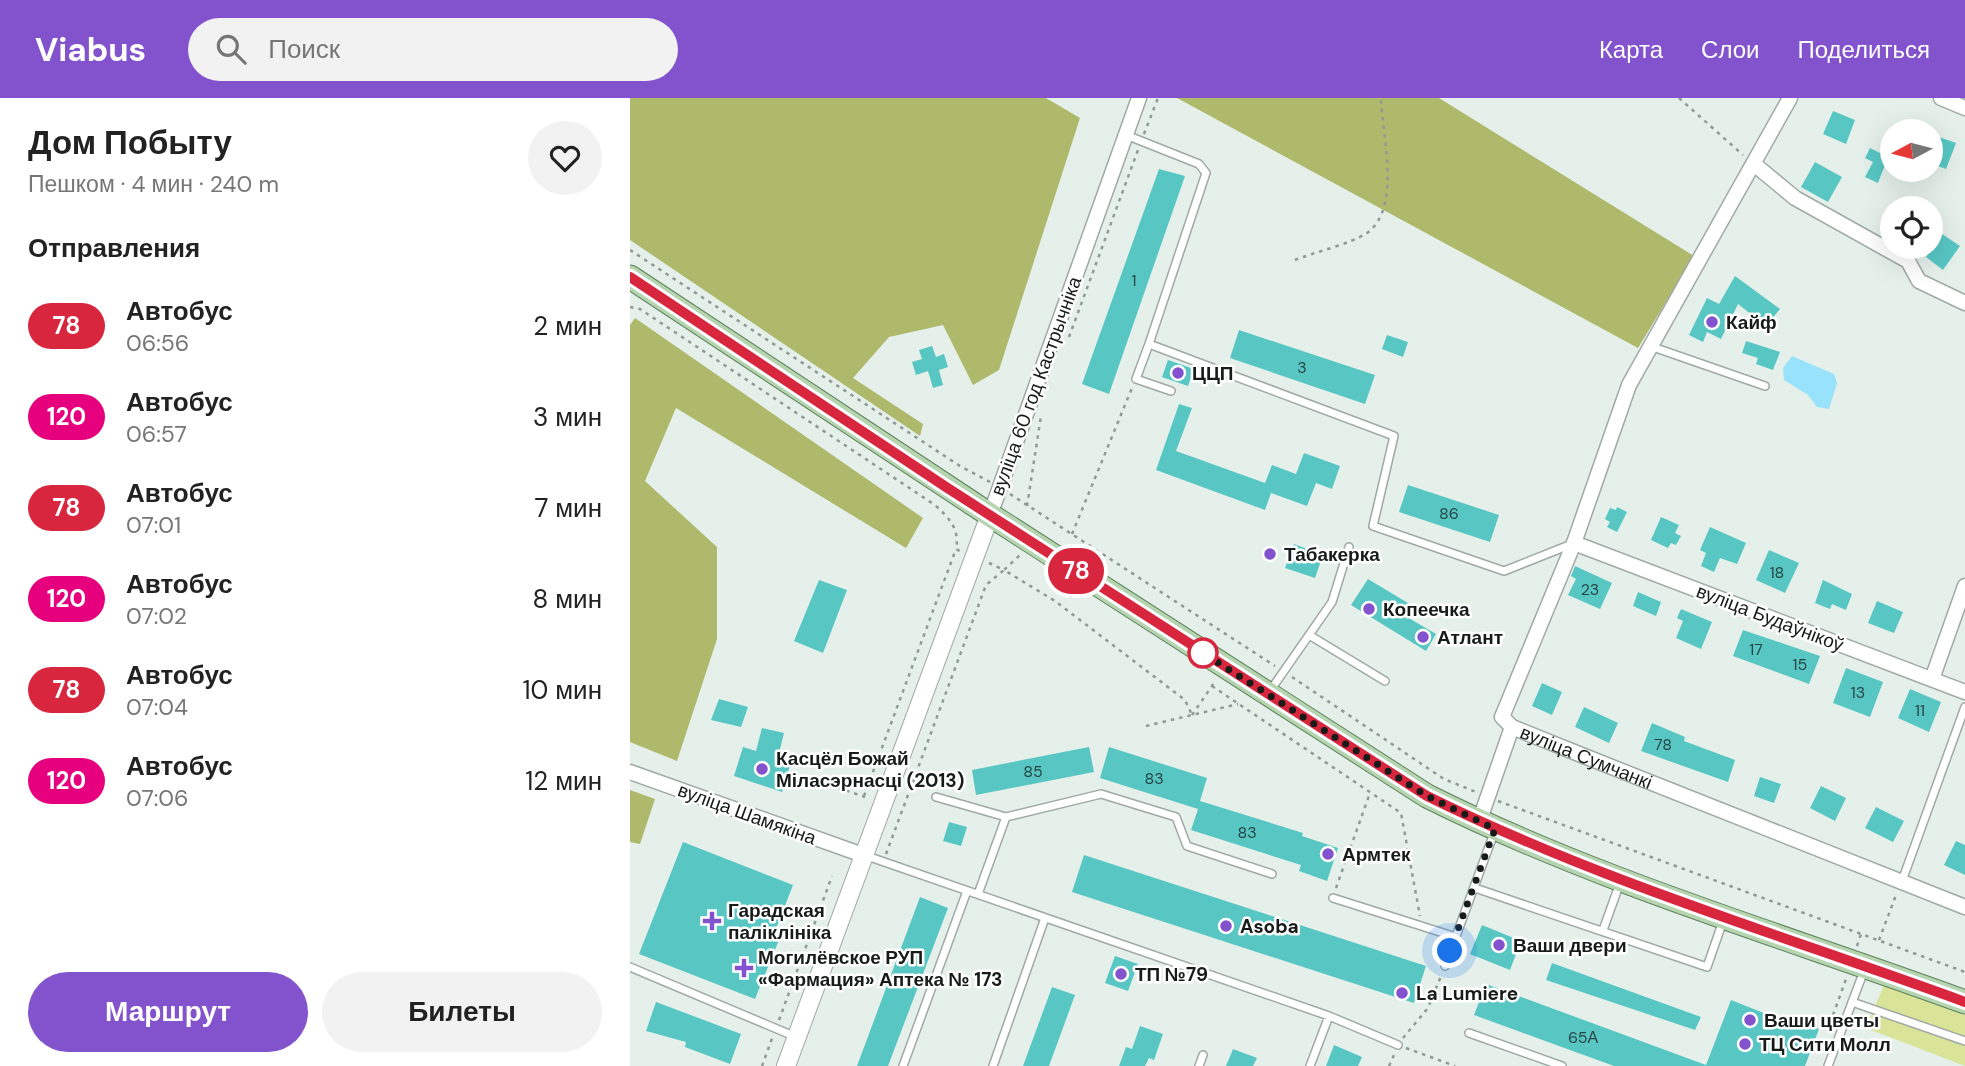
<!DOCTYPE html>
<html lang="ru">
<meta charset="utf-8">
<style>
:root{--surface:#fff;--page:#f2f2f2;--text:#222;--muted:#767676;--accent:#8253cc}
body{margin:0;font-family:"DM Sans",sans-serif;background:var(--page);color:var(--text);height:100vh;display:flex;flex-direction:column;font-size:26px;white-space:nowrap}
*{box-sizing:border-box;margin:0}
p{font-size:23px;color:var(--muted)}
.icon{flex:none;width:38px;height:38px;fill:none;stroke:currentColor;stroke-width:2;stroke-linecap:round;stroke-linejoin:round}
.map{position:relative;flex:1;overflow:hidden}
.side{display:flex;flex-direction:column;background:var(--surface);width:630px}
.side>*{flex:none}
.badge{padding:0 14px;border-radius:23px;font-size:24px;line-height:46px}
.needle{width:46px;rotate:263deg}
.tools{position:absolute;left:1250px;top:21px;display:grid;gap:14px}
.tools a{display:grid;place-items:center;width:63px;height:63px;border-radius:50%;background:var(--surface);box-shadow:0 7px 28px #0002;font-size:35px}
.you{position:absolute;width:35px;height:35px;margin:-18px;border:5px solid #fff;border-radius:50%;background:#1a73e8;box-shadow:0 0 0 10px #1a73e833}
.map>.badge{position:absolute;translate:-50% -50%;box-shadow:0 0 0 4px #fff}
h2{padding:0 28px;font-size:26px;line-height:63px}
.round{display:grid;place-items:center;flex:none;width:74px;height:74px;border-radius:37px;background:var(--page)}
.headline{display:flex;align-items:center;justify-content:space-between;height:119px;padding:0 28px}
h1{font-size:33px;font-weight:600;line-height:52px}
.primary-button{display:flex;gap:14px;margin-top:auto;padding:14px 28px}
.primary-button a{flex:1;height:80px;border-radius:42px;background:var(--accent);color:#fff;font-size:28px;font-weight:600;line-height:80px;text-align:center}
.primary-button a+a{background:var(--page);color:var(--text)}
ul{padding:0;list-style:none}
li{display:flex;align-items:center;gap:21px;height:91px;padding:0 28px}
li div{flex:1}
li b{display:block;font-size:26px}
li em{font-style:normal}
li .badge{min-width:77px;font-weight:700;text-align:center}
header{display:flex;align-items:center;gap:42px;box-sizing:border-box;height:98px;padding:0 35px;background:var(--accent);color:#fff}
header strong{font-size:33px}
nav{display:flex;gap:38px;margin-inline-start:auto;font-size:24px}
.search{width:490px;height:63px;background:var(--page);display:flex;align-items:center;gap:18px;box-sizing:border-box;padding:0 24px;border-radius:38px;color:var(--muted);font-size:26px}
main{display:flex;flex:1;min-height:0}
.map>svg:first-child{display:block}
.green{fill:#d9e499}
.forest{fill:#afb96c}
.water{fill:#98e3fb}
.building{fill:#58c7c4}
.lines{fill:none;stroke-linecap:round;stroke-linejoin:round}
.service-casing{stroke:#9fa9a5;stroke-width:10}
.minor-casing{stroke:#9fa9a5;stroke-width:17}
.tertiary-casing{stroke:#9fa9a5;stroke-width:20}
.primary-casing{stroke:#5e8159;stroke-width:25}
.path{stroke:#919996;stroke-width:2.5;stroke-dasharray:3.5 5;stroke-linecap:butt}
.service{stroke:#fff;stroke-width:7}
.minor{stroke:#fff;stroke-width:14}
.tertiary{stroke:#fff;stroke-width:18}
.primary{stroke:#b5d4b0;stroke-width:23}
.line-casing{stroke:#fff;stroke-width:16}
.line{stroke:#d7263d;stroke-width:10}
.walk{stroke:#171b19;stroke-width:7;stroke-dasharray:0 12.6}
.poi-dot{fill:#8253cc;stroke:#fff;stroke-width:2.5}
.stop-dot{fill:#fff;stroke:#d7263d;stroke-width:3.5}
.labels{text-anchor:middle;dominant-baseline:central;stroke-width:5;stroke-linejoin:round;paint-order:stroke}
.number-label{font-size:16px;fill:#274644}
.poi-label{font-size:19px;font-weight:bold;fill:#171b19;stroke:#fff;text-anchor:start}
.street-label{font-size:19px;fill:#171b19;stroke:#fff}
</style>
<header>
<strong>Viabus</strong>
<div class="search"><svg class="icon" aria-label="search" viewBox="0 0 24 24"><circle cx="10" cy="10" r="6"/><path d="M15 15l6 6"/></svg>Поиск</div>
<nav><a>Карта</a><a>Слои</a><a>Поделиться</a></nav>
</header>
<main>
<section class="side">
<div class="headline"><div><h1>Дом Побыту</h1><p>Пешком · 4 мин · 240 m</p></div><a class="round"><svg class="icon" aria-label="heart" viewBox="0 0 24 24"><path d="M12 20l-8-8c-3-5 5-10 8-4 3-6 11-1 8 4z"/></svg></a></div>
<h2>Отправления</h2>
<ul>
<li><span class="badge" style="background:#d7263d;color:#fff">78</span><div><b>Автобус</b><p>06:56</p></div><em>2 мин</em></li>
<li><span class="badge" style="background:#e6007e;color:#fff">120</span><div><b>Автобус</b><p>06:57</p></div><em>3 мин</em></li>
<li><span class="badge" style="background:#d7263d;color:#fff">78</span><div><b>Автобус</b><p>07:01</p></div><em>7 мин</em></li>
<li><span class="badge" style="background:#e6007e;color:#fff">120</span><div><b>Автобус</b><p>07:02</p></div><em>8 мин</em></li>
<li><span class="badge" style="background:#d7263d;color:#fff">78</span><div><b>Автобус</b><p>07:04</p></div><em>10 мин</em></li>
<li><span class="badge" style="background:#e6007e;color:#fff">120</span><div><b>Автобус</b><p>07:06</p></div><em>12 мин</em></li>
</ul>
<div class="primary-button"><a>Маршрут</a><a>Билеты</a></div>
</section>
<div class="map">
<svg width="1335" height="968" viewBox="0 0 1335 968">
<rect width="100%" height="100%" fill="#e5f0eb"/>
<!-- green -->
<path class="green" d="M1254,887L1335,917V968L1236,930Z"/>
<!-- forest -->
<path class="forest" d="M0,0H416L450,20L369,272L343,287L313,227L259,239L223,280L293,326L290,338L0,142Z
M547,0H809L1064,158L1008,250Z
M5,220L293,420L276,450L46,310L15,383L87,449V541L47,663L0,644V227Z
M0,692L25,701L10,746L0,744Z"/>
<!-- water -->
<path class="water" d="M1162,258L1204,276L1207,285L1199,311L1187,309L1178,297L1154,282L1153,270Z"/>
<!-- building -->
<path class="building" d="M1203,13L1225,22L1216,46L1193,36Z
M1306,38L1326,45L1316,71L1300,65Z
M1240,50L1258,59L1248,85L1235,79L1243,64L1235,60Z
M1185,64L1212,79L1198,104L1171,89Z
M529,71L555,78L479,296L452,286Z
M1312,136L1330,148L1313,172L1296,159Z
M1105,178L1150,211L1136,228L1108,206L1091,241L1077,234L1073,244L1059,237L1077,200L1089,206Z
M609,232L745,277L735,306L600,260Z
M757,237L778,244L773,259L752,251Z
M1116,243L1150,254L1143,272L1126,266L1128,260L1112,255Z
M302,248L306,259L314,256L318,269L309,272L313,287L303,290L298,273L286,277L282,264L292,261L289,252Z
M538,262L564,271L558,288L532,279Z
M549,306L562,310L546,353L635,385L642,367L666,376L674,355L710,368L702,391L686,385L677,408L641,395L635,412L526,372Z
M778,387L869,417L860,444L769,414Z
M987,409L997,414L987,434L977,429L980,424L975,421L980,410L986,412Z
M1031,419L1049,427L1045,435L1051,438L1046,447L1041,445L1038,450L1021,442Z
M1080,429L1116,445L1107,466L1090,460L1084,474L1071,468L1076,455L1070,452Z
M664,446L693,457L685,480L655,470Z
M1139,452L1169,465L1155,495L1126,482Z
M945,468L982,485L970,511L938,497L946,481L941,478Z
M738,481L783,508L777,519L806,536L796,553L721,507Z
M189,482L217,492L193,555L164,543Z
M1193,482L1222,496L1216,512L1202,506L1200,511L1185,505Z
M1008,494L1031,504L1026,518L1003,508Z
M1247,503L1273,514L1264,535L1238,525Z
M1051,511L1082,524L1071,551L1046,540L1053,523L1047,520Z
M1113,532L1190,558L1179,586L1103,558Z
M1216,570L1253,584L1240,619L1203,605Z
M912,585L932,594L922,617L902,608Z
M1280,591L1311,604L1299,634L1268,620Z
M89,601L118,609L111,629L81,622Z
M954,609L988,625L979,645L945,629Z
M1022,625L1055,639L1054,643L1105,662L1098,684L1011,653Z
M132,630L154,635L148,659L161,664L152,694L104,678L113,649L126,653Z
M459,649L464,674L346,697L342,672Z
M479,649L577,680L570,703L673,735L672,738L708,750L697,783L669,773L671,767L561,732L570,705L568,711L470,680Z
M1130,679L1151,686L1144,705L1124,698Z
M1191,688L1216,700L1205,723L1180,710Z
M1246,709L1274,723L1263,744L1235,730Z
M319,724L337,729L331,748L313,743Z
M1326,743L1335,747V777L1314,767Z
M53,744L163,787L147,828V835L151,837L125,901L9,856Z
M454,757L796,868L784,905L442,794Z
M290,799L318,810L258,968H227Z
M852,827L891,843L880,872L840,856Z
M485,858L508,866L498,893L475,885Z
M922,865L1071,919L1065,932L916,882Z
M856,886L1076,967L1101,902L1164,927L1166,922L1189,931L1175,968H984L844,917Z
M422,889L445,897L419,968H393Z
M26,904L111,936L100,966L55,949L56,944L16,933Z
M510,928L533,936L524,962L519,960L515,968H489L496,949L502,951Z
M704,947L732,959L728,968H696Z
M603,951L627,960L623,968H596Z"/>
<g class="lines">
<defs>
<path id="service" d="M496,37L569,66L576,75L519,246L764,338L743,428L874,473L942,446
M519,246L506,281L541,293
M1023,249L1135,288
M679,537L755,583
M640,593L702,504L719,449
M306,699L376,719
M234,757L699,918L768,947
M1272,783L1335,609
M845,790L1077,869L1093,823
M348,796L376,719L471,696L546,719L557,748L642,776
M703,800L826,839
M973,832L990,785
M815,868L864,735
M0,869L166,939
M1222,904L1335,943
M839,935L932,968
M273,968L337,793
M363,968L415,820
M569,968L573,957
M680,968L699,918
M1198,968L1235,870"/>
<g id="minor">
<path id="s1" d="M1160,0L999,287L944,445L872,619L882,629L954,658L1335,809"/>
<path d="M1311,0L1335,10"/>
<path d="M1124,66L1165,100L1278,163L1289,183L1335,205"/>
<path d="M360,417L509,0"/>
<path d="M944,445L1335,594"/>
<path d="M1302,581L1335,488"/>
<path d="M0,674L233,757"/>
<path d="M849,724L882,629"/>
</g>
<path id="tertiary" d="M156,968L360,417"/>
<path id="primary" d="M0,179L360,417L797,698C969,784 1155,838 1335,904"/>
</defs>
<!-- service casing -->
<use href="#service" class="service-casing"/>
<!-- minor casing -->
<use href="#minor" class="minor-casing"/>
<!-- tertiary casing -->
<use href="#tertiary" class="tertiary-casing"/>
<!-- primary casing -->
<use href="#primary" class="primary-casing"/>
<!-- path -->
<path class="path" d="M1049,0L1113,57
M514,36L528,0
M0,152L330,368L360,384
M665,162C685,154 720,146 737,135C772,110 752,37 751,0
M0,209L10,211L305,407C319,420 330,431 326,451L330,453
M439,239L508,52
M380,396L645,568
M397,408L411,318
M442,436L502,290
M359,465L374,472L390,457
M662,579L814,681L846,694
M582,588L771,715L790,818
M562,617L586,582
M516,628L608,606
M200,687L235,699
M234,698L326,451
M868,703L1335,874
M256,756L356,487L374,472L425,503L555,602L562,617
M706,790L740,695
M1249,842L1266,797
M1227,848L1231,836
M1203,917L1216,881
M149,922L202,778
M773,940L798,910L811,878
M776,950L825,968
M132,968L143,938
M759,968L765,955"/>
<!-- service -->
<use href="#service" class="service"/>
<!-- minor -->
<use href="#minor" class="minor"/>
<!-- tertiary -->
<use href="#tertiary" class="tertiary"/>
<!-- primary -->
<use href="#primary" class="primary"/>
</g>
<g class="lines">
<defs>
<path id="line" d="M0,179L316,389L797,698C969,783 1155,838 1335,904"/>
</defs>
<!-- line casing -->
<use href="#line" class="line-casing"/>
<!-- line -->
<use href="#line" class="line"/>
<!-- walk -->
<path class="walk" d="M573,555L570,553L797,698L865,731L820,853"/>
</g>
<!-- markers -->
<g class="poi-dot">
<circle cx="1082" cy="224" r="7"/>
<circle cx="548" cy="275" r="7"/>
<circle cx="640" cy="456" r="7"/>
<circle cx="739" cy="511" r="7"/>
<circle cx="793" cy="539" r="7"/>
<circle cx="132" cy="671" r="7"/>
<circle cx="698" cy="756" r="7"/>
<path d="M78.5 812.5h7v7h7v7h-7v7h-7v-7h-7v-7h7z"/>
<circle cx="596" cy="828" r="7"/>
<circle cx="869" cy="847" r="7"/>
<path d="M110.5 859.5h7v7h7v7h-7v7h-7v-7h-7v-7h7z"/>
<circle cx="491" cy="876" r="7"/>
<circle cx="772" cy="895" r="7"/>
<circle cx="1120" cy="922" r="7"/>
<circle cx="1115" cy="946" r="7"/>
</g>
<circle class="stop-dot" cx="573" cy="555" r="14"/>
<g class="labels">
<!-- number labels -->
<g class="number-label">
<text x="504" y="182">1</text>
<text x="672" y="269">3</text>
<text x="819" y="415">86</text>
<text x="1147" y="474">18</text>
<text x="960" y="491">23</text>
<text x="1126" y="551">17</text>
<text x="1170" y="566">15</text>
<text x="1228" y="594">13</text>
<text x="1290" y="612">11</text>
<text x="1033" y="646">78</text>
<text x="403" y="673">85</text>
<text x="524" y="680">83</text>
<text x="617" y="734">83</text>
<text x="953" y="939">65А</text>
</g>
<!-- poi labels -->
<g class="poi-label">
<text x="1096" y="224">Кайф</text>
<text x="562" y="275">ЦЦП</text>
<text x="654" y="456">Табакерка</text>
<text x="753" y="511">Копеечка</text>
<text x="807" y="539">Атлант</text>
<text x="146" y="660">Касцёл Божай<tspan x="146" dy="22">Міласэрнасці (2013)</tspan></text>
<text x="712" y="756">Армтек</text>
<text x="98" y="812">Гарадская<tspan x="98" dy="22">паліклініка</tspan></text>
<text x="610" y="828">Asoba</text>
<text x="883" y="847">Ваши двери</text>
<text x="128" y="859">Могилёвское РУП<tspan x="128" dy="22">«Фармация» Аптека № 173</tspan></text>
<text x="505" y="876">ТП №79</text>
<text x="786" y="895">La Lumiere</text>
<text x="1134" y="922">Ваши цветы</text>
<text x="1129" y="946">ТЦ Сити Молл</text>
</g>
<!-- street labels -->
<g class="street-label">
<text transform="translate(406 288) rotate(-70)">вуліца 60 год Кастрычніка</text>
<text transform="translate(1140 520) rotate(21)">вуліца Будаўнікоў</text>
<text stroke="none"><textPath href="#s1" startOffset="779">вуліца Сумчанкі</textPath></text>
<text transform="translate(117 716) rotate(20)">вуліца Шамякіна</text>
</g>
</g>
</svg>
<div class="tools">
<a><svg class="needle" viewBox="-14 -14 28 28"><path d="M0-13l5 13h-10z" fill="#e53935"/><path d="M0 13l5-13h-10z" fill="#767676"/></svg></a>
<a><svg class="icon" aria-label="locate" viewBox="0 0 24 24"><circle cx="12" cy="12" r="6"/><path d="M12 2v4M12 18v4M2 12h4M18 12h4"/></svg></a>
</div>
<div class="you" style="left:820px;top:853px"></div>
<b class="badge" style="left:446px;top:473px;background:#d7263d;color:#fff">78</b>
</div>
</main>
